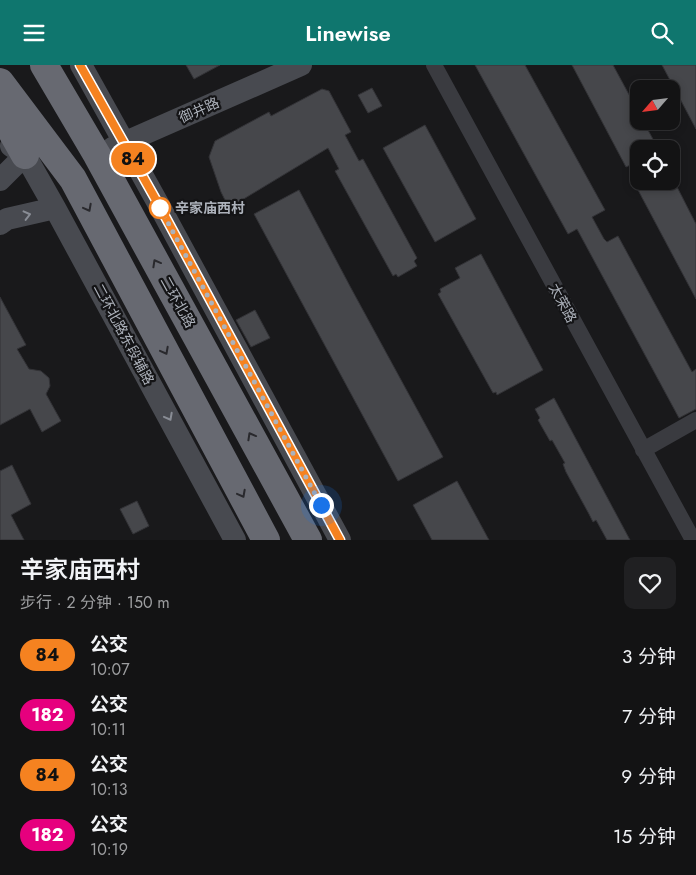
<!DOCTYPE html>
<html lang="zh">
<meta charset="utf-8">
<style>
:root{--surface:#131314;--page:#202022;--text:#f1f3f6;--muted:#9d9ea0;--line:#323234;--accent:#0f766e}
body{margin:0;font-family:Jost,"Noto Sans SC",sans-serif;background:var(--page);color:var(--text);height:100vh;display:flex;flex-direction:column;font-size:19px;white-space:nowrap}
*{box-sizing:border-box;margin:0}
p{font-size:16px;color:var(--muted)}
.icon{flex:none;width:28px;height:28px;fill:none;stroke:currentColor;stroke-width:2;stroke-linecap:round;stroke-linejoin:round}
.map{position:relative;height:475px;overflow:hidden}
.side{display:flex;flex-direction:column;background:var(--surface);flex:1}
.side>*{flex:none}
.badge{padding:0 10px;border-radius:16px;font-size:18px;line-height:32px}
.needle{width:32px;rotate:242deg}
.tools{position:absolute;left:630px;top:15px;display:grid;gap:10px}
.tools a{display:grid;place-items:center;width:50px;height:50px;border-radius:10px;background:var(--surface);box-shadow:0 2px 8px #0003,0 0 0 1px var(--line);font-size:25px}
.you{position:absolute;width:25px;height:25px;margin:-12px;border:4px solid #fff;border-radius:50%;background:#1a73e8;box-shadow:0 0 0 8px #1a73e833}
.map>.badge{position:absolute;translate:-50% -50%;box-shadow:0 0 0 2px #fff}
.round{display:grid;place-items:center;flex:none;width:52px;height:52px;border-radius:10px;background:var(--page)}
.summary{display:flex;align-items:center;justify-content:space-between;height:85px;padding:0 20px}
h1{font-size:24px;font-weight:600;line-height:38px}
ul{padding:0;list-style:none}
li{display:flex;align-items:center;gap:15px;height:60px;padding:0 20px}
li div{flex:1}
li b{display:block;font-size:19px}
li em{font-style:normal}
li .badge{min-width:55px;font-weight:700;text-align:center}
header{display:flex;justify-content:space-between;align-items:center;height:65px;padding:0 20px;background:var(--accent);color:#fff;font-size:22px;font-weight:600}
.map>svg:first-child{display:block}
.building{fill:#46474b;stroke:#333337}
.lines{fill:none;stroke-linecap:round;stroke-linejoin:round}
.street{stroke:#3a3b40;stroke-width:16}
.secondary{stroke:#484a50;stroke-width:22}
.highway{stroke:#676971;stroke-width:28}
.oneway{stroke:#29292d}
.oneway2{stroke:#898d95}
.line-casing{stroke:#fff;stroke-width:11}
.line{stroke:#f58220;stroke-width:8}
.walk{stroke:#acb1ba;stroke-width:5;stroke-dasharray:0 9}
.stop-dot{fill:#fff;stroke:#f58220;stroke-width:2.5}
.labels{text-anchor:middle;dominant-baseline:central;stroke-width:4.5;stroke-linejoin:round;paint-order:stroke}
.street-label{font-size:14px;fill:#acb1ba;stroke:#141416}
.stop-label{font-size:14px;font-weight:bold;fill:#acb1ba;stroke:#141416;text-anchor:start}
</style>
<header><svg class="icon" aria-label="menu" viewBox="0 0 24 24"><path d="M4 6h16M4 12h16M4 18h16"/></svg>Linewise<svg class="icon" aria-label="search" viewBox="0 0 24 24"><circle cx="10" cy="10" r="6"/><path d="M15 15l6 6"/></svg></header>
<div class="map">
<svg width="696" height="475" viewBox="0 0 696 475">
<rect width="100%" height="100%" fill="#19191b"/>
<!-- building -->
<path class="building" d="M186,0H220L194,14Z
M475,0H525L605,145L592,152L604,174L607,177L618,171L692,307L696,304V344L679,353L577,164L568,169Z
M572,0H613L639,48V56H643L654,76L651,78L654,84H639V96L626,102Z
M662,0H696V64Z
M372,23L382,41L368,48L358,30Z
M322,24L329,26L351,67L345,70L359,96L363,94L417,193L414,196L417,201L398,212L396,209L393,211L335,106L339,104L328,83L232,141L229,136L226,137L221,127L209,92L215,76L269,47L271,51Z
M425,60L476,154L435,177L383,83Z
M655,116H674L696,159V234L638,125Z
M299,125L352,225L443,392L398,416L254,149Z
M481,189L543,305L497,330L496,327L493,328L438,229L441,227L440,224L460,213L455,203Z
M0,232L26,280L17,284L29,304L41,306L49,313L50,321L46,329L61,356L42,367L30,344L0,360Z
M255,245L270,273L251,282L236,255Z
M554,333L630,475H607L596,455L593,457L589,449L566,407L563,399L565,398L552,375L550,376L538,355L540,353L535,344Z
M12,400L31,439L11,450L24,475H0V406Z
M457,416L489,475H432L413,440Z
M137,436L149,461L133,469L120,444Z"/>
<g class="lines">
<!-- street -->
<path class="street" d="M434,0L693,475
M643,385L696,355"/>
<!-- secondary -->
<path class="secondary" d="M81,0L160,142L340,475
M11,81L25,90L55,143L235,475
M112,83L301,0
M0,115L25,90
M0,159L7,154L55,143"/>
<!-- highway -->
<path class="highway" d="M44,0L97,90L308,475
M0,17L73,114L266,475
M0,46L25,90"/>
</g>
<!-- one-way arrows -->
<defs><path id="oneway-chevron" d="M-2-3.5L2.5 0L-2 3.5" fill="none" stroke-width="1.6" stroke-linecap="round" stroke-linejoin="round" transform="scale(1.25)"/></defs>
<g class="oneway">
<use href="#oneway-chevron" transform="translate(88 143) rotate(62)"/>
<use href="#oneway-chevron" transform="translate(156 198) rotate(-119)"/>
<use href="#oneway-chevron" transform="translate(165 286) rotate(62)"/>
<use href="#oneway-chevron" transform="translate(251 371) rotate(-119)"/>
<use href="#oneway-chevron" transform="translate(242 429) rotate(62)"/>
</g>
<g class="oneway2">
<use href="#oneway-chevron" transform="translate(27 150) rotate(-14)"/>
<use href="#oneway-chevron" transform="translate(169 352) rotate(62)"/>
</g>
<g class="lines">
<defs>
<path id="line" d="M80,0L160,142L340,475"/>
</defs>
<!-- line casing -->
<use href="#line" class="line-casing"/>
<!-- line -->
<use href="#line" class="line"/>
<!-- walk -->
<path class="walk" d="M160,143L321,440"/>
</g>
<!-- markers -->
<circle class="stop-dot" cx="160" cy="143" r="10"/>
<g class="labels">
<!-- street labels -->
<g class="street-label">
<text transform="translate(199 45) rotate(-24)">御井路</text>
<text transform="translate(178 237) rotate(61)">二环北路</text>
<text transform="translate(563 238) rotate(62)">太荣路</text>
<text transform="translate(124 269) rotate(62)">二环北路东段辅路</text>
</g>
<!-- stop labels -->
<g class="stop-label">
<text x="175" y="143">辛家庙西村</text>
</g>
</g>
</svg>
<div class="tools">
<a><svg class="needle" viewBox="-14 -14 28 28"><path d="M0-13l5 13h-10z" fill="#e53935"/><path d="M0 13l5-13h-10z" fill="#9d9ea0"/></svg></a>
<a><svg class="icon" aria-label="locate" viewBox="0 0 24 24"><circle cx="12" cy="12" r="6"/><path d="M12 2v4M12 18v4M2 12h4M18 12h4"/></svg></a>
</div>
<div class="you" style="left:321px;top:440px"></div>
<b class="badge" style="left:133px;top:94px;background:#f58220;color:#111">84</b>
</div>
<section class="side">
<div class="summary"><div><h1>辛家庙西村</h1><p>步行 · 2 分钟 · 150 m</p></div><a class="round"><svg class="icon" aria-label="heart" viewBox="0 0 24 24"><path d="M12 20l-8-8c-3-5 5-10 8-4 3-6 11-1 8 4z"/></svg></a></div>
<ul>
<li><span class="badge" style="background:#f58220;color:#111">84</span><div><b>公交</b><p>10:07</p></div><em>3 分钟</em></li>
<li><span class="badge" style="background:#e6007e;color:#fff">182</span><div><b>公交</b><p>10:11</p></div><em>7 分钟</em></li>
<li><span class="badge" style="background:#f58220;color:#111">84</span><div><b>公交</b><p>10:13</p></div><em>9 分钟</em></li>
<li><span class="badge" style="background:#e6007e;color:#fff">182</span><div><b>公交</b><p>10:19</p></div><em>15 分钟</em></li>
</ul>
</section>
